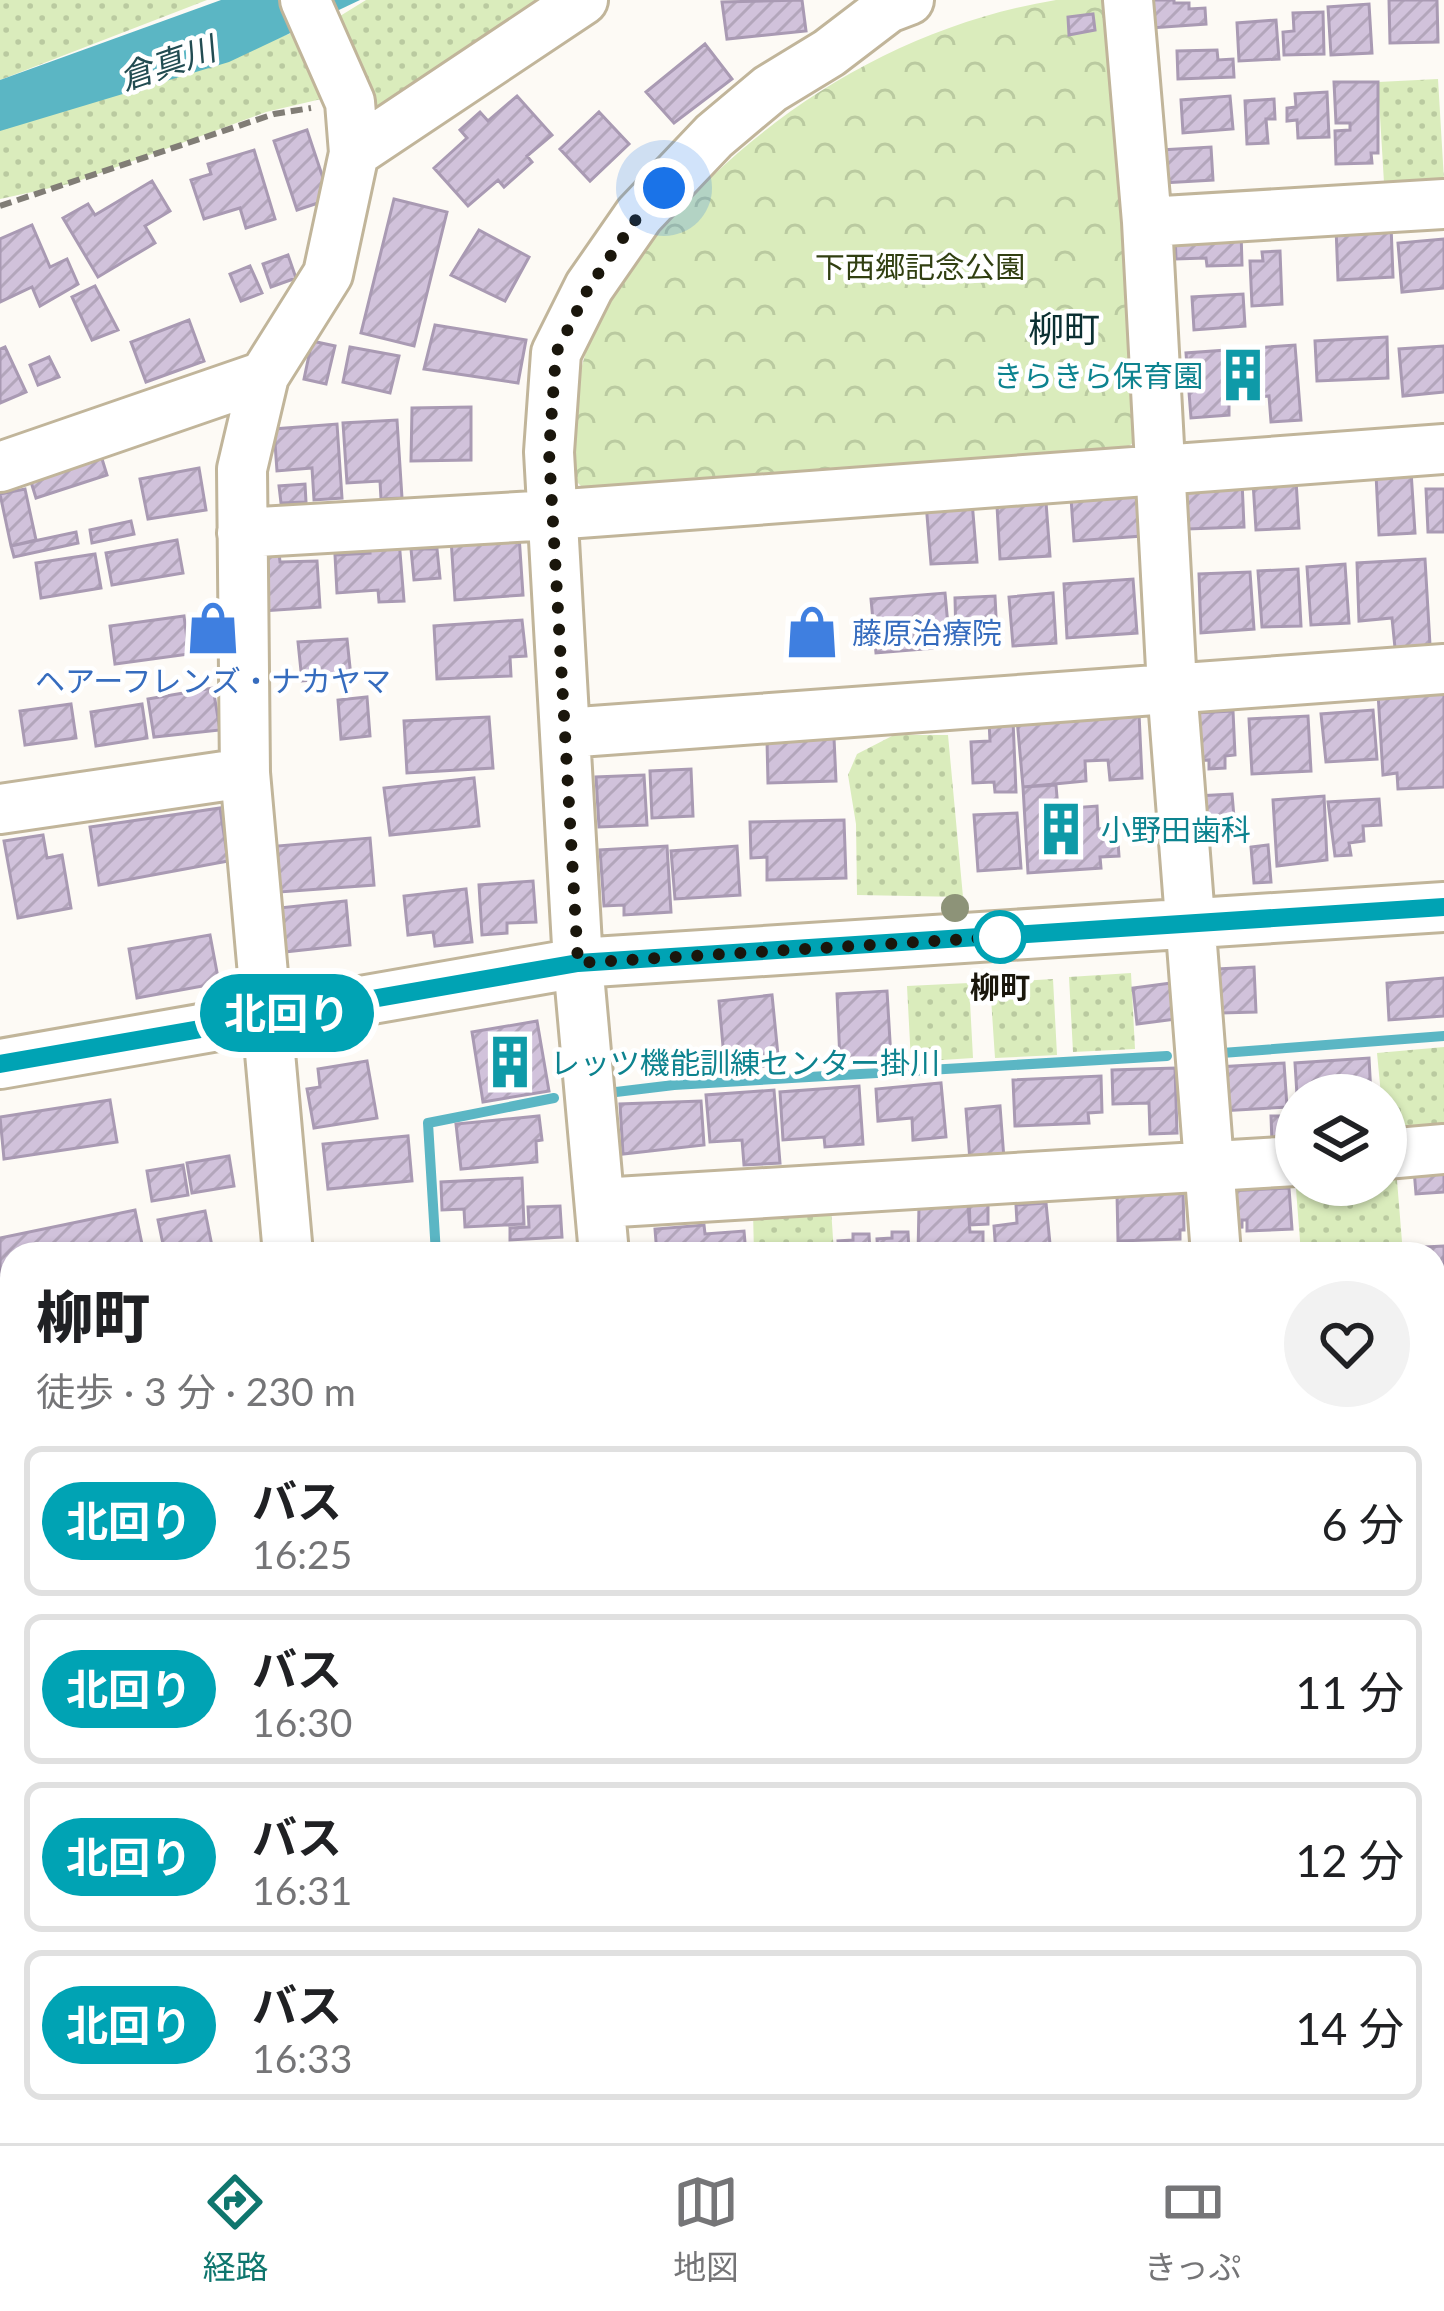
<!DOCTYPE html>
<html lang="ja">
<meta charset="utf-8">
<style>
:root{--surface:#fff;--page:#f2f2f2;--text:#202124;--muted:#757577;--line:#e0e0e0;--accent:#0f766e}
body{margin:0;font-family:Lato,"Noto Sans JP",sans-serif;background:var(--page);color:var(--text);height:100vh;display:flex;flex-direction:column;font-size:45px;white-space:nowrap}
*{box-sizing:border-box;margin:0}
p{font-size:39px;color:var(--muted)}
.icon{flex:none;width:66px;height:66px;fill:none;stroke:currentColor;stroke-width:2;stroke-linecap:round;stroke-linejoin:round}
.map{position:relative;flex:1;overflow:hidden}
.details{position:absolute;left:0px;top:1242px;width:1446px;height:903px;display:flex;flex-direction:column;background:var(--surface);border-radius:36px 36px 0 0;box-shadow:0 3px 9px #0004}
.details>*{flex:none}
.badge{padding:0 24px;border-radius:39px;font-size:42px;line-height:78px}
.buttons{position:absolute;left:1275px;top:1074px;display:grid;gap:24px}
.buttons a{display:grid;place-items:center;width:132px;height:132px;border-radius:50%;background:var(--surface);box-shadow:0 3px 9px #0004;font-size:60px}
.you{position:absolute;width:60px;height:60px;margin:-30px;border:9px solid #fff;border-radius:50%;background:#1a73e8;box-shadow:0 0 0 18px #1a73e833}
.map>.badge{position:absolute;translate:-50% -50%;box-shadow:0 0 0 6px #fff}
.round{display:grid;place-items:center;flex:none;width:126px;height:126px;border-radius:63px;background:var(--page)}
.summary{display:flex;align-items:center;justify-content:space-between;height:204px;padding:0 36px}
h1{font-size:57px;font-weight:800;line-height:90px}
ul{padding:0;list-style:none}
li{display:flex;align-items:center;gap:36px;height:150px;margin:0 24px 18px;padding:0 12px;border:6px solid var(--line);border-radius:18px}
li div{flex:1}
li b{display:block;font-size:45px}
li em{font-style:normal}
li .badge{min-width:132px;font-weight:700;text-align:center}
.tabs{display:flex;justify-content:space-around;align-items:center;height:168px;border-top:3px solid var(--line);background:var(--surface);font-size:33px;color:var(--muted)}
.tabs a{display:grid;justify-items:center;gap:6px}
.tabs .selected{color:var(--accent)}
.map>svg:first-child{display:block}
.grass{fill:url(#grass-dots)}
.park{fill:url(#park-crowns)}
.water{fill:#5bb6c4}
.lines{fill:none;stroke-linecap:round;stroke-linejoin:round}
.stream{stroke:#5bb6c4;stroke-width:10}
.building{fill:url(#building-hatch);stroke:#a99ab3;stroke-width:3}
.minor-casing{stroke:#c1b59a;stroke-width:54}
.path{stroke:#817d76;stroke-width:6;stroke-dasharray:12 6;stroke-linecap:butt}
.minor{stroke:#fff;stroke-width:48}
.tree{fill:#8d9378}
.line-casing{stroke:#fff;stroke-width:27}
.line{stroke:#00a3b4;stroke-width:18}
.walk{stroke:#1a160c;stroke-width:12;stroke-dasharray:0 21.6}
.stop-dot{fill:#fff;stroke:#00a3b4;stroke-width:6}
.labels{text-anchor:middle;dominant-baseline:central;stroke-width:9;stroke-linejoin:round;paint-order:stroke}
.park-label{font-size:30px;fill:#313f11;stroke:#fff}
.culture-label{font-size:30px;fill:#0d838f;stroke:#fff;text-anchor:start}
.shop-label{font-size:30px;fill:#366cbe;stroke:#fff;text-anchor:start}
.stop-label{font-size:30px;font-weight:bold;fill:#1a160c;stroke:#fff}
.water-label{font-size:33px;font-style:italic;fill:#224c52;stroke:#fff}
.quarter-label{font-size:36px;fill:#0b2f32;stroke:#fff}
</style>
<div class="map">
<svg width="1444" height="2143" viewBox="0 0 1444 2143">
<defs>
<pattern id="grass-dots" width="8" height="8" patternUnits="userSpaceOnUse" patternTransform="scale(3)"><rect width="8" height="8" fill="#daecbc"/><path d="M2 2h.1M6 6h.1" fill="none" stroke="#bacaa0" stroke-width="1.8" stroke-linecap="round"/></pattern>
<pattern id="park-crowns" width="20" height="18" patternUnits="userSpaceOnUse" patternTransform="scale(3)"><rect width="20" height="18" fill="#daecbc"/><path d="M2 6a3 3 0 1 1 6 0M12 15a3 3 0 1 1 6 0" fill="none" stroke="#bacaa0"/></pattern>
<pattern id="building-hatch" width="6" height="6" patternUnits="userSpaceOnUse" patternTransform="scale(3)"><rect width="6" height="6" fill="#d1c2db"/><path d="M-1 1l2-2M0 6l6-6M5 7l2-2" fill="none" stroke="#b3a6bb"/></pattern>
</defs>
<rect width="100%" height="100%" fill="#fdfaf5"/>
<!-- grass -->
<path class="grass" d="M0,0H207L0,80Z
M366,0H539L369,125L332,21Z
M298,31L334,96L266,112L73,183L0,199V129Z
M1438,79L1444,180L1384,183L1378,82Z
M894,735H948L963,897L857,895L856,824L848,775L857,754Z
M1131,973L1135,1049L1073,1052L1069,977Z
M1053,979L1057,1055L995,1058L990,983Z
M969,983L973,1058L911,1062L907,986Z
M1444,1047V1126L1386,1131V1095H1381L1377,1053Z
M1396,1168L1403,1254H1301L1295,1176L1296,1185H1386V1169Z
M831,1208L834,1254H754L753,1212Z
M1444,1395V1569L1434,1570V1396Z"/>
<!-- park -->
<path class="park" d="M1056,0H1105L1111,4L1136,440L1121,453L582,487L572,477C572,426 574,379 593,332C608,293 638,257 665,226C765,110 904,25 1056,0Z
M1444,1606V1796H1434V1607Z"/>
<!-- water -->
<path class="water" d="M221,0H360L229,62L0,131V80Z"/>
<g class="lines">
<!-- stream -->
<path class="stream" d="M1222,1053L1444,1036
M616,1092L674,1085L1167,1056
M436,1254L428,1123L554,1098"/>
</g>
<!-- building -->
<path class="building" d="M802,0L806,31L727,39L722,2Z
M1149,0H1174V3H1189V9L1205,8L1206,24L1151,28Z
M1389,0H1437L1438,42L1390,43Z
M1369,4L1372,53L1331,55L1328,7Z
M1323,12L1324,54L1284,55L1283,32L1294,31L1293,13Z
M1093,14L1095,30L1069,35L1068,17Z
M1276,20L1279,59L1239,61L1237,23Z
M705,44L732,79L674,123L646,92Z
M1217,50L1218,60L1233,59L1234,77L1178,79L1177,51Z
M1334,82H1378V153H1371L1372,163L1336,164L1335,131L1350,130V123H1336Z
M1327,92L1329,137L1298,138L1297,120L1287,121V108L1296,107L1295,94Z
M517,96L552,135L527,156L532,162L504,187L498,180L468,206L434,168L467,138L460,130L480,112L488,121Z
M1230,96L1233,129L1183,133L1181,100Z
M1274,99L1275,119H1266L1268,143L1247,144L1245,101Z
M599,112L629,144L590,181L560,149Z
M307,130L330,199L297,210L274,141Z
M1211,147L1213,180L1163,183L1161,150Z
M254,150L275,219L246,228L240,208L204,219L191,180L211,174L208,164Z
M152,181L170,211L145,226L155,243L98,277L63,218L88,204L95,215Z
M394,199L447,212L414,346L361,333Z
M32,225L50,267L67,259L78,284L40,306L32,287L0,302V239Z
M1391,225L1393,277L1338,280L1336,227Z
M479,230L529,257L505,301L451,275Z
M1241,231L1242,265L1207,266L1206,258L1176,259L1175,233Z
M1444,239V288L1402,292L1398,243Z
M1280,251L1282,304L1252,306L1250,261H1263L1262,252Z
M288,255L296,278L271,287L263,264Z
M250,266L262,293L241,301L230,274Z
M95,286L118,330L92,340L72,297Z
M1243,294L1245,326L1194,330L1192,297Z
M189,320L204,361L146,382L131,342Z
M435,325L526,340L518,383L424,369Z
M1387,337L1388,378L1317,381L1315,341Z
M312,341L335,346L326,384L304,379Z
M1295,345L1301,420L1271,422L1269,396L1229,400V415L1191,418L1186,353Z
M1444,346V392L1403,396L1399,349Z
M5,347L26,392L0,403V349Z
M350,347L399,356L390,393L343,382Z
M49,357L59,377L38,385L30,365Z
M471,407V460L411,461L412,408Z
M397,420L402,498L381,499L380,481L347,483L343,423Z
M337,424L342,498L314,500L312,468L277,471L274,429Z
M98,446L107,475L36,498L27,469Z
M199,468L206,510L148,519L140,479Z
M1411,471L1415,533L1379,535L1376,474Z
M1296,480L1299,528L1256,530L1253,482Z
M1242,481L1244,527L1187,529L1185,484Z
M305,484L306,502L281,503L279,486Z
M25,489L36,540L11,546L0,494Z
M1426,489H1444V532H1428Z
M1139,493L1142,536L1074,541L1071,498Z
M972,501L977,562L931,564L926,503Z
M1046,502L1050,556L1000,559L997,506Z
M131,521L134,534L92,543L90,530Z
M76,532L78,543L14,557L11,546Z
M519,535L523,595L455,600L451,539Z
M177,540L183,573L112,585L106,553Z
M399,540L404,601L379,602L378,590L337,593L335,555L370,553L369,542Z
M278,544L280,562L317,561L320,607L263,611L257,546Z
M411,549H437L440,578L414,580Z
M95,554L101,588L41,598L36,563Z
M1425,559L1430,645L1395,648L1392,618L1359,621L1357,563Z
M1345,564L1349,623L1311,625L1307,567Z
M1298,569L1301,626L1262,627L1258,571Z
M1250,572L1254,629L1201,633L1199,574Z
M1133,579L1137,633L1067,638L1064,584Z
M945,593L950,647L876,653L871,599Z
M1053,593L1056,643L1013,646L1009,597Z
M995,596L997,636L956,638L955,598Z
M184,616L189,654L115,664L110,626Z
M522,620L526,656L510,657L511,676L437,679L434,626Z
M347,639L351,677L302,681L298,642Z
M213,688L220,730L154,737L148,699Z
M1444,689V787L1398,789L1397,773L1383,775L1378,693Z
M367,697L370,736L341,739L338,700Z
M71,704L76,738L25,745L20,711Z
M142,704L147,738L96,746L91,712Z
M1373,710L1377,759L1326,762L1321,714Z
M1233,711L1235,755L1225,756V768L1209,769V760L1197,761L1194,713Z
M1139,713L1142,778L1110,780L1108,760L1085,761L1086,781L1023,787L1017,719Z
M1308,716L1311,771L1252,774L1249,719Z
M489,717L493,768L407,773L404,721Z
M1013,720L1016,792H995L994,782L973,783L971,742L990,741L989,721Z
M834,738L836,781L768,783L767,740Z
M691,769L693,816L652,818L650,771Z
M644,775L647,825L599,827L596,777Z
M474,778L479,826L390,835L384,788Z
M1056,785L1058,809L1097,806L1098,829L1117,828L1119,856L1100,857L1101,868L1028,873L1023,787Z
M1232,794L1234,817L1198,819L1197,796Z
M1324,796L1327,860L1277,866L1273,800Z
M1379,799L1381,825L1363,826L1364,841L1349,843L1351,855L1335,856L1328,802Z
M220,808L228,861L99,885L90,827Z
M1017,813L1021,868L978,871L974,815Z
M844,820L846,878L767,880V857L751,858L750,822Z
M43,835L47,858L62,855L71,908L18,918L4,841Z
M370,838L374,885L280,892L277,846Z
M1268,845L1271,882L1254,883L1251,847Z
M667,846L671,912L624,915V905L604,906L600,850Z
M737,846L740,895L675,899L671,851Z
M533,881L536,922L507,923V933L482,935L479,885Z
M466,889L472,942L435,946L433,932L408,935L404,896Z
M346,901L350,945L284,952L279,908Z
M210,935L219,983L137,998L129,949Z
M1254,967L1256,1012L1221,1013L1218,969Z
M1444,978V1016L1389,1020L1387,983Z
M1179,982L1184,1018L1137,1024L1133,988Z
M887,991L891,1058L840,1060L837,994Z
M772,995L779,1065L725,1069L719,1001Z
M537,1021L549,1091L483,1102L472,1032Z
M1369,1058L1371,1095H1297L1295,1063Z
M367,1061L377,1118L314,1128L307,1089L320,1087L318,1069Z
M1284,1063L1287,1107L1221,1111L1218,1067Z
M1175,1068L1177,1133L1150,1134L1149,1103L1113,1104L1112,1070Z
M1101,1076L1102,1112L1088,1113L1089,1123L1015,1126L1013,1080Z
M941,1083L946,1137L913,1140L912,1118L878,1121L876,1089Z
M859,1086L863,1144L825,1147L824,1137L783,1140L780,1092Z
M774,1090L780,1163L744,1165L742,1140L710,1142L706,1095Z
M110,1100L117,1142L4,1159L0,1117Z
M701,1101L704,1145L623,1154L620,1104Z
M1000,1106L1004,1159L970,1161L966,1109Z
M539,1116L542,1140L536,1141L537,1162L461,1169L456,1124Z
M1271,1116H1296V1143H1272Z
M408,1136L412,1181L328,1189L323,1144Z
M229,1156L234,1186L192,1193L187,1163Z
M183,1165L188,1195L152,1201L147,1171Z
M1444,1166V1192L1416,1194L1414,1169Z
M522,1178L524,1224L465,1227L464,1209L442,1210L441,1182Z
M1289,1188L1292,1229L1247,1231V1220H1242V1227L1230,1228L1226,1191Z
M1183,1192L1184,1230H1180V1239L1118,1241L1117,1194Z
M969,1196H988V1224L970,1225Z
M1046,1203L1051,1254H996L994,1226L1017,1223L1016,1205Z
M968,1205L970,1232H983V1254H918L919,1206Z
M560,1206L562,1237L510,1240V1228L529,1227L528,1207Z
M135,1210L144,1254H12V1284L0,1287V1238Z
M205,1211L213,1251L165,1254L158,1220Z
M704,1225L705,1234L744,1231L746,1254H657L655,1229Z
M892,1232H908L909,1254H878L877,1239L892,1238Z
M853,1234H869L870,1254H839L838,1241L853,1240Z
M525,1244L526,1254H475L474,1247Z
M1444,1246V1299L1434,1300V1254H1427L1426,1247Z
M12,1347V1401L0,1404V1349Z
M12,1465V1512L4,1513L0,1467Z
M12,1637V1669L0,1671V1639Z
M12,1708V1745L0,1746V1709Z
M0,1774H12V1811L0,1812Z
M1434,1836H1444V1899L1443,1886L1434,1887Z
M0,1893H12V1940H0Z
M12,1967V2008H0V1968Z
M0,2065H12V2101H0Z
M390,2133H437L438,2143H390Z
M539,2133H621L622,2143H540Z
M697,2133H794V2143H698Z
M945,2133H1039L1040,2143H945Z
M1306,2133H1380V2143H1339V2137L1306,2139Z"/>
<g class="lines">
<defs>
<path id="minor" d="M1128,0L1147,222L1172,687L1216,1254
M354,153L583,0
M1147,222L1444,204
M0,467L264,376
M242,533L552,515L1444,449
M565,733L1444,669
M0,809L245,773
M0,1064L578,963L1444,907
M1386,1154L1444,1149
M600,1203L1296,1161
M288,1254L245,773L242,469L264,376L328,274L354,153L350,102L305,0
M604,1254L578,963L549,452L556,353L589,287L639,215L714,136L770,89L829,53L888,8L909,0
M0,1319L12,1317
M1434,1369L1444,1368
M0,1591L12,1589
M1434,1593H1444
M1434,1820L1444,1819
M0,1883L12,1882
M1434,2045H1444
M356,2133V2143
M670,2133L671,2143
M917,2133L918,2143"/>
</defs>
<!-- minor casing -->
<use href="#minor" class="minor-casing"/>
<!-- path -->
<path class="path" d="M0,206L274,114L311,108"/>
<!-- minor -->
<use href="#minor" class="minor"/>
</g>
<!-- trees -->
<circle class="tree" cx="955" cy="908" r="14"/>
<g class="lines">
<defs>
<path id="line" d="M0,1064L578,963L1444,907"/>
</defs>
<!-- line casing -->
<use href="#line" class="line-casing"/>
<!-- line -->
<use href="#line" class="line"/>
<!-- walk -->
<path class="walk" d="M664,188L639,215L589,287L556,353L549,452L578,963L1000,937"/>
</g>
<!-- icons -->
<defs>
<symbol id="building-bare" viewBox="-9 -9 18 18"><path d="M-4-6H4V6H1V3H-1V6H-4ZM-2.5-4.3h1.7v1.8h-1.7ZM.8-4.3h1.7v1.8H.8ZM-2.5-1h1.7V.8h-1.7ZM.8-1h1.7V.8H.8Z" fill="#0f9aa8" stroke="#fff" stroke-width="2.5" paint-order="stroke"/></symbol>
<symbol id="shop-bare" viewBox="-9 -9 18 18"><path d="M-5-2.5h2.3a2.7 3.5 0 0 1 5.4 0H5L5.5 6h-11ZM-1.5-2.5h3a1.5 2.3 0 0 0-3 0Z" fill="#3f7fe0" stroke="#fff" stroke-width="2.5" paint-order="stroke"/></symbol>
</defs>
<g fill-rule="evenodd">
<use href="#building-bare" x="1205" y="337" width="76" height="76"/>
<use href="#shop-bare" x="175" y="590" width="76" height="76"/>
<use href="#shop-bare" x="774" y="594" width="76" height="76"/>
<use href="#building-bare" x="1023" y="791" width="76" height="76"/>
<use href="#building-bare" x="472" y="1024" width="76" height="76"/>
</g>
<!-- markers -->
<circle class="stop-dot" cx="1000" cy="937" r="24"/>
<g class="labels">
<!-- park labels -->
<g class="park-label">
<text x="920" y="266">下西郷記念公園</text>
</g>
<!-- culture labels -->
<g class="culture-label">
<text x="1203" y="375" text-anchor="end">きらきら保育園</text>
<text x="1101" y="829">小野田歯科</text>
<text x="550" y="1062">レッツ機能訓練センター掛川</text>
</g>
<!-- shop labels -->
<g class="shop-label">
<text x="852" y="632">藤原治療院</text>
<text x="213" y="680" text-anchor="middle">ヘアーフレンズ・ナカヤマ</text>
</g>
<!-- stop labels -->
<g class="stop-label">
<text x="1000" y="986">柳町</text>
</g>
<!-- water labels -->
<g class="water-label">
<text transform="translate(167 62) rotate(-19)">倉真川</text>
</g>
<!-- quarter labels -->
<g class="quarter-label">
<text x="1064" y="328">柳町</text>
</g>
</g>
</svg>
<div class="buttons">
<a><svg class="icon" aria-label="layers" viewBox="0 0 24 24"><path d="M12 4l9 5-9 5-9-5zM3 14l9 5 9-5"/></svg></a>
</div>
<div class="you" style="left:664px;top:188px"></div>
<b class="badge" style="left:287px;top:1013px;background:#00a3b4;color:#fff">北回り</b>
<section class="details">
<div class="summary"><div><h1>柳町</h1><p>徒歩 · 3 分 · 230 m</p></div><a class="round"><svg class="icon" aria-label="heart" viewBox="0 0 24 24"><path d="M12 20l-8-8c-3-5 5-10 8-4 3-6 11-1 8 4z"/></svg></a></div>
<ul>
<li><span class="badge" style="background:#00a3b4;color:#fff">北回り</span><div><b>バス</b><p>16:25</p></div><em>6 分</em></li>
<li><span class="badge" style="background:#00a3b4;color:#fff">北回り</span><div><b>バス</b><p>16:30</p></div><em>11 分</em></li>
<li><span class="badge" style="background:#00a3b4;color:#fff">北回り</span><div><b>バス</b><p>16:31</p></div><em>12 分</em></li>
<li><span class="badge" style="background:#00a3b4;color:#fff">北回り</span><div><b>バス</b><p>16:33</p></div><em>14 分</em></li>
</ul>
</section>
</div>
<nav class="tabs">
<a class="selected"><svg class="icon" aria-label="directions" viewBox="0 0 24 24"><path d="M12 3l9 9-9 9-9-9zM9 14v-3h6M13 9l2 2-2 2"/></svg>経路</a>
<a><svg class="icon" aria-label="map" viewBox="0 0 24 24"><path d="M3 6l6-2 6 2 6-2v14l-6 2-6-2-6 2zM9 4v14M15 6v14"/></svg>地図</a>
<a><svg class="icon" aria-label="tickets" viewBox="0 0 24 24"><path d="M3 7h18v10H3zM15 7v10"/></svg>きっぷ</a>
</nav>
